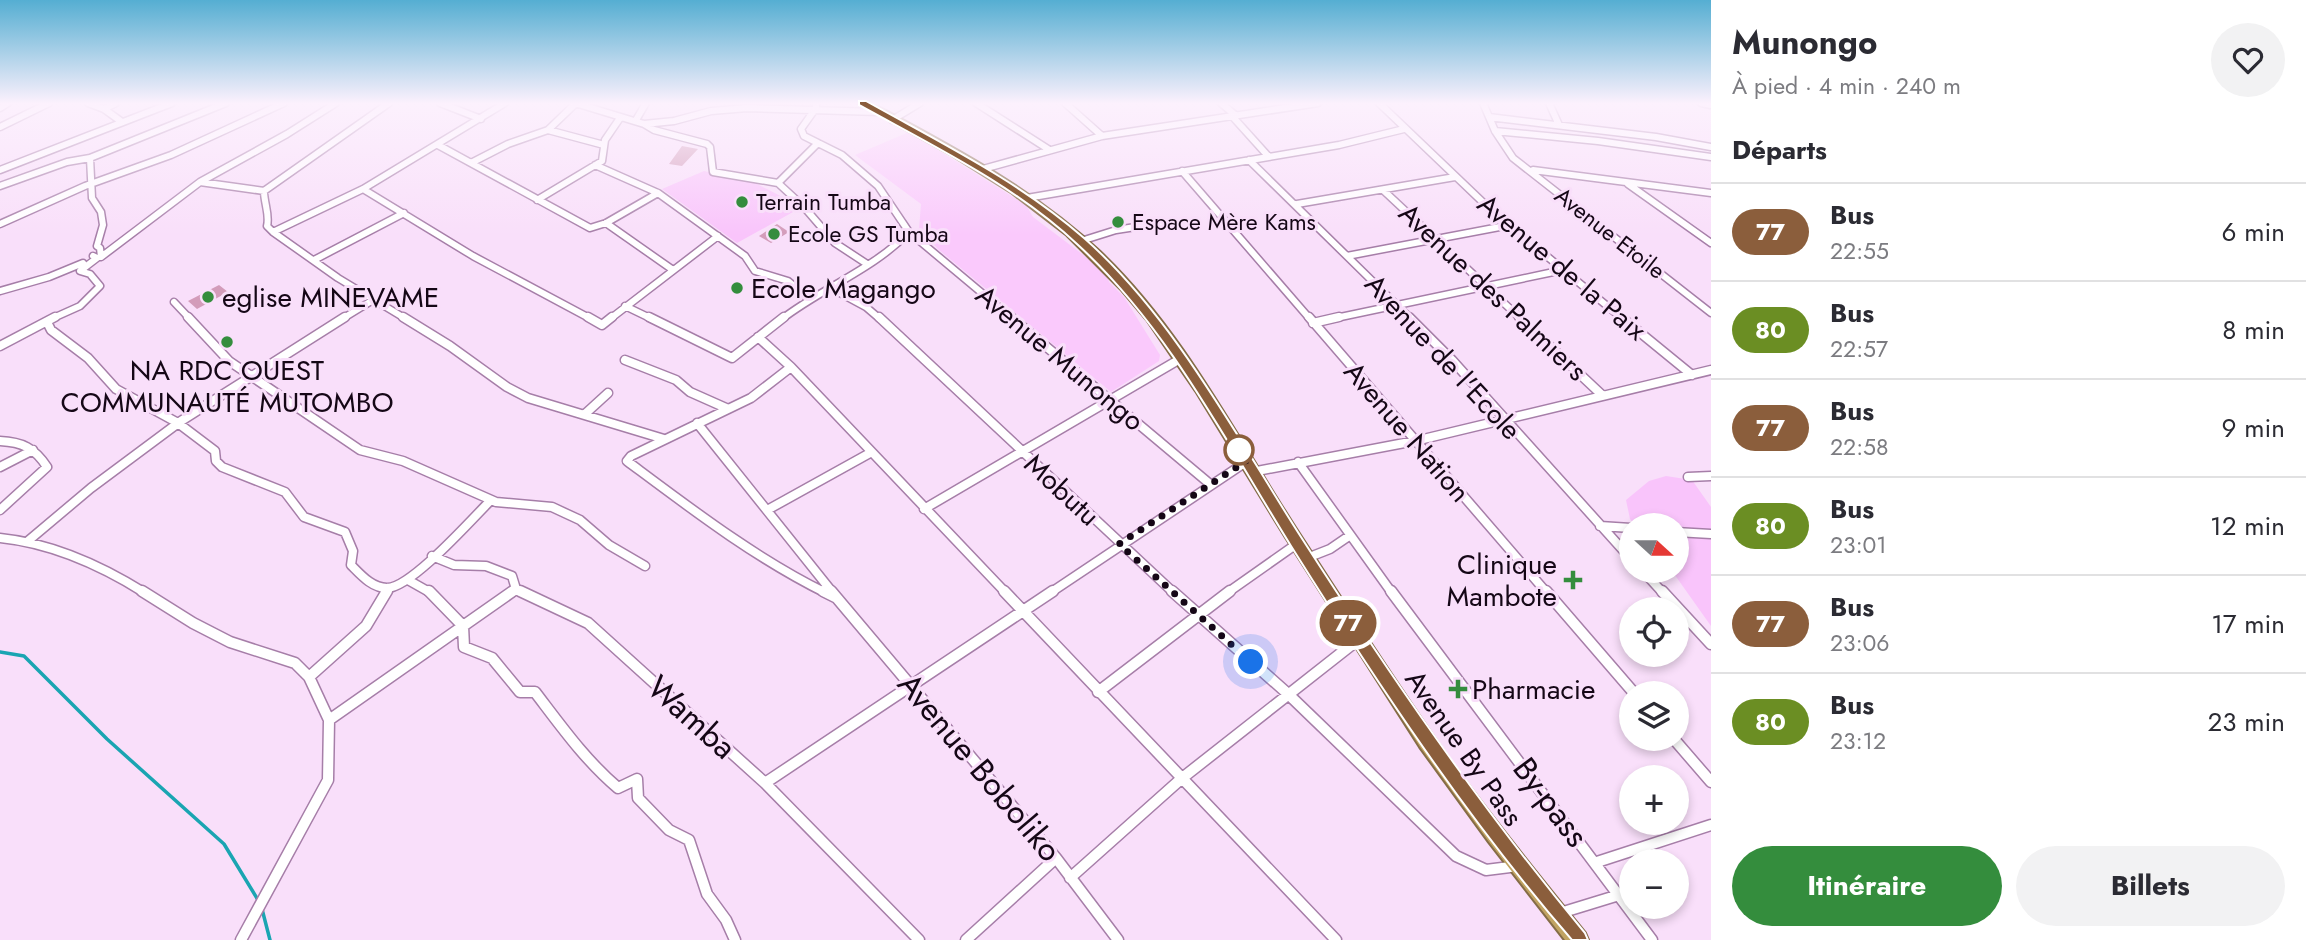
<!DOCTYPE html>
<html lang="fr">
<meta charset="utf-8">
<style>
:root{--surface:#fff;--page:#f2f2f3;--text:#2b2b33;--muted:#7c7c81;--line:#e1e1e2;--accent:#348d3d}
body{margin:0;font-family:Jost,sans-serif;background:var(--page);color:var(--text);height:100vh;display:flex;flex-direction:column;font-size:26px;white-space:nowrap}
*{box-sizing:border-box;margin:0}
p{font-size:23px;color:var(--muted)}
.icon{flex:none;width:38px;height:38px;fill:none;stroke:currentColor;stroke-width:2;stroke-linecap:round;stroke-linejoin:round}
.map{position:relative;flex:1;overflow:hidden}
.panel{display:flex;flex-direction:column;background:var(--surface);width:595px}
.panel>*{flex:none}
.badge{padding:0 14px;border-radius:23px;font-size:24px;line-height:46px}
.needle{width:46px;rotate:111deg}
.fabs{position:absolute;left:1619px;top:513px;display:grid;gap:14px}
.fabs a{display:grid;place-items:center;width:70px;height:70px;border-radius:50%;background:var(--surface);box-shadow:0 4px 10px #0003;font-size:35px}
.you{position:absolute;width:35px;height:35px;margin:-18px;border:5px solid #fff;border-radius:50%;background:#1a73e8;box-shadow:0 0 0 10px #1a73e833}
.map>.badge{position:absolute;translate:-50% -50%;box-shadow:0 0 0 4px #fff}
h2{padding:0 21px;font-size:26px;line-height:63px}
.round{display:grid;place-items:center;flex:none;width:74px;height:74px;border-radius:37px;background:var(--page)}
.summary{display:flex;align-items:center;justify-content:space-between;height:119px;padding:0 21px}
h1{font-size:33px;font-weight:700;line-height:52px}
.action{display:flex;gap:14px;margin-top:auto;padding:14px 21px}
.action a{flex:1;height:80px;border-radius:42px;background:var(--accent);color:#fff;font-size:28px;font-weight:700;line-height:80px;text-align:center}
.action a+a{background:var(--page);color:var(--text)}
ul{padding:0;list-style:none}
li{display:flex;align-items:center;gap:21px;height:98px;padding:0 21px;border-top:2px solid var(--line)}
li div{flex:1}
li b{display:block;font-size:26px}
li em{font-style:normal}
li .badge{min-width:77px;font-weight:700;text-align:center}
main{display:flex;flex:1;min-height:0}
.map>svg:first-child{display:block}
.built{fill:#fac9fc}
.green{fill:#f9c4fb}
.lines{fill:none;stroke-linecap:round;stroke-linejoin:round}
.stream{stroke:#1aa5b2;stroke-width:3.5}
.building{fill:#d39cba}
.street-far2-casing{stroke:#a67ea8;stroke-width:9}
.street-far1-casing{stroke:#a67ea8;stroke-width:11}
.street-casing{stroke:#a67ea8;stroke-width:13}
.highway-casing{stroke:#856c47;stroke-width:4}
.street-far2{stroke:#fff;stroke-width:6}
.street-far1{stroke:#fff;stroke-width:8}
.street{stroke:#fff;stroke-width:10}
.highway{fill:#c1a362;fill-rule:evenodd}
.line{fill:#8b5e3c;stroke:#fff;stroke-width:2}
.walk{stroke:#150716;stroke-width:7;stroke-dasharray:0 12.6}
.poi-dot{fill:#348d3d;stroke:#f9dffa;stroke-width:2.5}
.stop-dot{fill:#fff;stroke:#8b5e3c;stroke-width:3.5}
.labels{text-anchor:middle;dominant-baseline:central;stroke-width:6;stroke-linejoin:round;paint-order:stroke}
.far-poi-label{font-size:23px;fill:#150716;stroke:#f9dffa;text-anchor:start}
.far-street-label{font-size:23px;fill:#150716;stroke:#f9dffa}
.street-label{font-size:28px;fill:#150716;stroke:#f9dffa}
.poi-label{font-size:28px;fill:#150716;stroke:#f9dffa;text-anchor:start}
.near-street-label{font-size:33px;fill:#150716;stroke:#f9dffa}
</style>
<main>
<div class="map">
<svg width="1711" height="940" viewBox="0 0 1711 940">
<rect width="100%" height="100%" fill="#f9dffa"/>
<!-- built -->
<path class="built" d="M909,132L1026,205L1033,217L1106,272L1109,282L1124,297L1160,355L1159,361L1111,392L939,250L919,229L921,204L855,155Z"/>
<!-- green -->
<path class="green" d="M704,171L753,182L802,207L737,243L662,189Z
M1666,476L1692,480L1711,507V626L1672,571L1676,570V525H1635L1630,519L1626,500L1649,481Z"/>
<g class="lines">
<!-- stream -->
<path class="stream" d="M0,652L24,656L107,739L224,844L258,900
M262,909L270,940"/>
</g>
<!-- building -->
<path class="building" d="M682,146L698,149L682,166L669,164Z
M777,224L789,232L771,243L759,236Z
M219,285L228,292L197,309L188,301Z"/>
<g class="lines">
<defs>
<path id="street-far2" d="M88,103L104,109L122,122
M440,103L481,119
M575,103L644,124L674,121L711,111L747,108L879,112
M816,103V108L801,129L804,136L842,155L878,186L909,232L1013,319
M976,103L1048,149
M1065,103L1102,136
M1221,103L1235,115
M1379,103L1492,211L1623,319
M1483,103L1495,131L1513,158L1711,313
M1549,103L1559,125
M1701,103L1711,105
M0,108L8,103
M104,109L116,103
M1232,116L1268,156
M1489,117L1656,137L1711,147
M636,120L646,103
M892,120L920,103
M644,124L654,130L707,144L710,147L713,172L778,183L804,207L835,243L867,264
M0,127L49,103
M548,130L604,145
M1495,131L1598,141L1711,157
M438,145L590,228L606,223L658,193
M90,158L92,198L101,212L103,225L97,246L100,248L101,257L200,182L287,134L336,103
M1249,160L1411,319
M471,163L508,144L548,130L575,104
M595,165L658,193L745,256L755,271L788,281L809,298
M983,169L1102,136L1318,103
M0,170L172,103
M1533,170L1711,193
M1182,171L1310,319
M200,182L264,191L389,103
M778,183L818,143
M1628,184L1711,243
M0,186L67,162L90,158L226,103
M363,189L473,256L591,319
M1383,190L1521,319
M264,191C264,203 270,215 267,226L273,232L338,278L406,319
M1027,198L1339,145L1404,129
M537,200L602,161L605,140L620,118
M1297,204L1455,177
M606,223L673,270
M0,224L85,186L171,155L284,103
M273,232L363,189L505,103
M1081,241L1116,230L1161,223
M1347,256L1510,225
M314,260L404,213
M829,287L866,307L880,319
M0,291L49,277L83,263
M174,302L190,319
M625,306L652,319
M51,319L80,306L100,286L90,274L80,271L97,258L93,256
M342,319L373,300
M610,319L718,236
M782,319C822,288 874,269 909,232
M1331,319L1563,270"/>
<path id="street-far1" d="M188,317L229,361L360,450L403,461L496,502L552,507L580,520L609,545L645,566
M403,317L450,346L507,387L528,398L664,439
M588,317L602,325L612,317
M649,317L732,358L784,317
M879,317L1174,593
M1011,317L1210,484
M1309,317L1547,593
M1409,317L1452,360L1631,559
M1519,317L1602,395
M1621,317L1692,375
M47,322L51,330L88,358L116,389L178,423L215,451L216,461L222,467L285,492L304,517L345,532L353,551L351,565C361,575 372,588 387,588C411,588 472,519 491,500
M1313,323L1339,317
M758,337L791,367L1006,593
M0,346L55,317
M625,360L676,380L690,392L726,408
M791,367L751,398L631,456L627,461C690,508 755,558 826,593
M585,414L608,393
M697,423L833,593
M0,441C22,442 35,448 47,467L0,510
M1298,462L1392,593
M0,467L33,450
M1252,472L1415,441L1711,370
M1688,477L1711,476
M769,509L870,453
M924,509L1180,359
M1600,526L1631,528
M1676,532L1711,534
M0,538C50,543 102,566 145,593
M28,541L91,488L181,421L345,317
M432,556L454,565L486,566L512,576L516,589L524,593
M1307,558L1330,549L1349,536
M1642,570L1663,593
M408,580L431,593
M386,593L388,588
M511,593L516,589
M1050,593L1246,462
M1227,593L1298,543"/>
<path id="street" d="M142,591L193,623L230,642L295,663L309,677L329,720L328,780L241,940
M429,591L463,626L464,647L492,658L520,692H535C561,726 585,760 618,788L637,779L638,798L669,830L689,840L707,894L726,920L735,940
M520,591L588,623L765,783L919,940
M823,591L837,598
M831,591L1056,858L1118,940
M1004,591L1336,940
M1172,591L1287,693L1456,856L1486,870L1518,866
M1391,591L1652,940
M1546,591L1634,693
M1662,591L1711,644
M309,677L366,626L387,591
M1098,692L1230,591
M329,720L513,591
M1673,738L1711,782
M765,783L1053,591
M1597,862L1711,825
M1070,878L1181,779L1359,639
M1557,914L1619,895
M966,940L1056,858"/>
<path id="highway" d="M858,103H871C951,146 1033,189 1100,252C1182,330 1235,435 1296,529C1348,609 1399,689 1454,766C1496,823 1540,878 1585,933L1588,940H1565L1489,842L1420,747L1285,536L1196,391L1148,321L1121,289L1067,235L1011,192L952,155Z"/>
</defs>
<!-- street-far2 casing -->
<use href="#street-far2" class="street-far2-casing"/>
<!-- street-far1 casing -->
<use href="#street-far1" class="street-far1-casing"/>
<!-- street casing -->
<use href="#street" class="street-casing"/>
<!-- highway casing -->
<use href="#highway" class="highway-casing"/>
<!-- street-far2 -->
<use href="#street-far2" class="street-far2"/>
<!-- street-far1 -->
<use href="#street-far1" class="street-far1"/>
<!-- street -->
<use href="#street" class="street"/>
<!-- highway -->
<use href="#highway" class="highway"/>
</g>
<!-- sky -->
<linearGradient id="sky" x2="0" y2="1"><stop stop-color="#55aed2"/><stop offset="0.44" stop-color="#fcf1fd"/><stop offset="1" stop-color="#fcf1fd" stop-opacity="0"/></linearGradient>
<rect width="1711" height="235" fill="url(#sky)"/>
<!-- line -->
<path class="line" d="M859,101H866C941,143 1019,181 1084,238C1173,316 1237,437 1301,537C1389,674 1481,808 1585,933L1588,940H1572C1468,820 1378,685 1291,546C1227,443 1168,327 1077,244C1014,185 935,147 859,105Z"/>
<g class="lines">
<!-- walk -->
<path class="walk" d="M1239,450L1246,461L1119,544L1251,662"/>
</g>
<!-- markers -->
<g class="poi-dot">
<circle cx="742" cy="202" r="7"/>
<circle cx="1118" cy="222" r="7"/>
<circle cx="774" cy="234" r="7"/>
<circle cx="737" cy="288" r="7"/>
<circle cx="208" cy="297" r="7"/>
<circle cx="227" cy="342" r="7"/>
<path d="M1569.5 569.5h7v7h7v7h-7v7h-7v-7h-7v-7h7z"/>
<path d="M1454.5 678.5h7v7h7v7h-7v7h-7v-7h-7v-7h7z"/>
</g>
<circle class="stop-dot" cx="1239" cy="450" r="14"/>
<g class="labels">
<!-- far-poi labels -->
<g class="far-poi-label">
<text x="756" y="202">Terrain Tumba</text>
<text x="1132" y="222">Espace Mère Kams</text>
<text x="788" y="234">Ecole GS Tumba</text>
</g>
<!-- far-street labels -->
<g class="far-street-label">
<text transform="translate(1610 233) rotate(38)">Avenue Etoile</text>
</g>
<!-- street labels -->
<g class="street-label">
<text transform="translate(1562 267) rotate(40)">Avenue de la Paix</text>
<text transform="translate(1493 292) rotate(43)">Avenue des Palmiers</text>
<text transform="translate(1443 357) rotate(47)">Avenue de l'Ecole</text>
<text transform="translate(1060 358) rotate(40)">Avenue Munongo</text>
<text transform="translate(1407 432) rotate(49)">Avenue Nation</text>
<text transform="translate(1062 490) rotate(43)">Mobutu</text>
<text transform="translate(1464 748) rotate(55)">Avenue By Pass</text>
</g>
<!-- poi labels -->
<g class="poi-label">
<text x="751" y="288">Ecole Magango</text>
<text x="222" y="297">eglise MINEVAME</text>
<text x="227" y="370" text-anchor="middle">NA RDC OUEST<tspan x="227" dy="32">COMMUNAUTÉ MUTOMBO</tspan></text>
<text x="1557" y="564" text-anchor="end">Clinique<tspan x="1557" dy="32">Mambote</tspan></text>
<text x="1472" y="689">Pharmacie</text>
</g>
<!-- near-street labels -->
<g class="near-street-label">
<text transform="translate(692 717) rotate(42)">Wamba</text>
<text transform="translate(980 767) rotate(50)">Avenue Boboliko</text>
<text transform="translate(1551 802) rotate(53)">By-pass</text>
</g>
</g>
</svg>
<div class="fabs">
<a><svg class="needle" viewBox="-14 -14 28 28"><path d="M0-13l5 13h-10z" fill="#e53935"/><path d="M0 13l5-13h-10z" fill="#7c7c81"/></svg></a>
<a><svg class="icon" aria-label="locate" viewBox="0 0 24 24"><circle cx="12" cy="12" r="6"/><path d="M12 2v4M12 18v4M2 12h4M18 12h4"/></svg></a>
<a><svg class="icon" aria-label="layers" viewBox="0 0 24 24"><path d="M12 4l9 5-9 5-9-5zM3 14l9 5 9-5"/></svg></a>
<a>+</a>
<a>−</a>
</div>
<div class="you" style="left:1251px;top:662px"></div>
<b class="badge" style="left:1348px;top:623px;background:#8b5e3c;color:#fff">77</b>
</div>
<section class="panel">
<div class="summary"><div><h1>Munongo</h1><p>À pied · 4 min · 240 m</p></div><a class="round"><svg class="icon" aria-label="heart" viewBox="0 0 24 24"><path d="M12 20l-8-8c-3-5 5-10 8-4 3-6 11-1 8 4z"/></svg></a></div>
<h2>Départs</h2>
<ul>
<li><span class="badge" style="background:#8b5e3c;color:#fff">77</span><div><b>Bus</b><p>22:55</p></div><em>6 min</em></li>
<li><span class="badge" style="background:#6b8e23;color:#fff">80</span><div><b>Bus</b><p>22:57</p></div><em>8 min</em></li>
<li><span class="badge" style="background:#8b5e3c;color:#fff">77</span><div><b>Bus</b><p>22:58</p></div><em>9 min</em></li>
<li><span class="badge" style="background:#6b8e23;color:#fff">80</span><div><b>Bus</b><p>23:01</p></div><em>12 min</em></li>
<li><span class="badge" style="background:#8b5e3c;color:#fff">77</span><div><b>Bus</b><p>23:06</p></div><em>17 min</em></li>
<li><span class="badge" style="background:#6b8e23;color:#fff">80</span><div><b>Bus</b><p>23:12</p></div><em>23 min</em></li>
</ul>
<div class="action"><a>Itinéraire</a><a>Billets</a></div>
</section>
</main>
